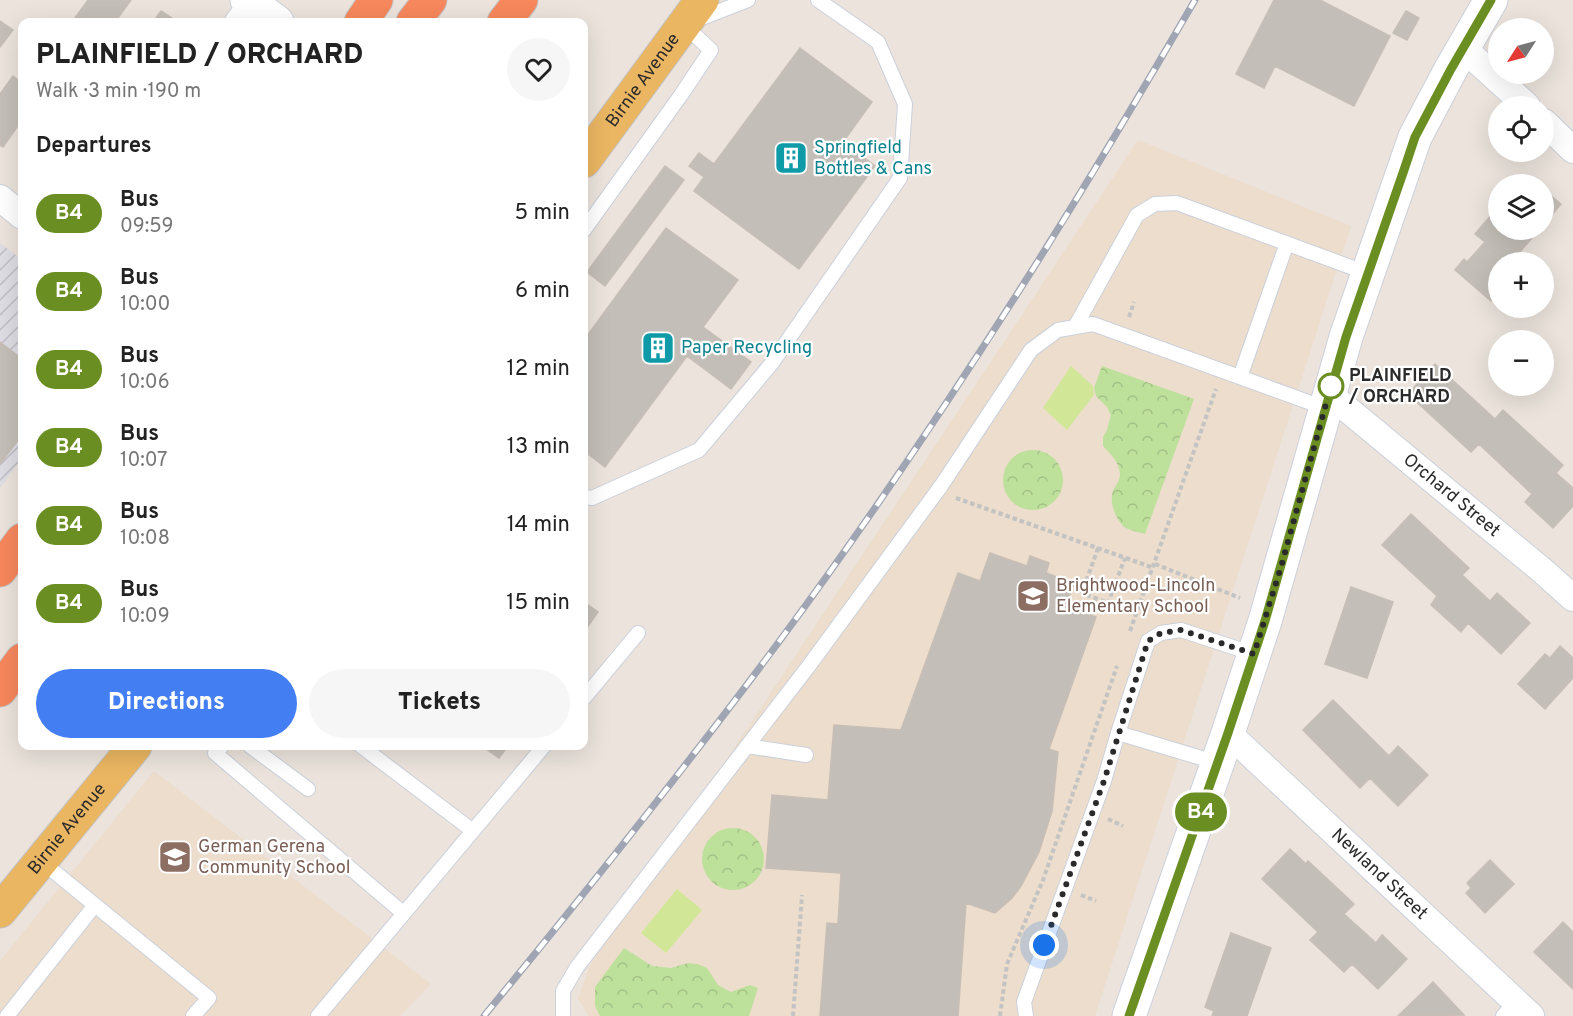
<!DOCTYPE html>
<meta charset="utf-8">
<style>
:root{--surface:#fff;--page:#f6f6f6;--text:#222;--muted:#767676;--accent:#437ef2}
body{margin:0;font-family:Overpass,sans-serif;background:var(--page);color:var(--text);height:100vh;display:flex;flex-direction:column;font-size:22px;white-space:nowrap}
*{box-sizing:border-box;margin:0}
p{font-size:20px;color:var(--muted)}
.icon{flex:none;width:33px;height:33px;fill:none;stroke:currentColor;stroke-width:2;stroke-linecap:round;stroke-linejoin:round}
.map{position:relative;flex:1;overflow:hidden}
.details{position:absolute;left:18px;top:18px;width:570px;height:732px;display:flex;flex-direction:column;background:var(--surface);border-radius:12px;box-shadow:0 6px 24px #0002}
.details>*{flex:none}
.badge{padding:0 12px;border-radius:20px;font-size:21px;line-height:39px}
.needle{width:39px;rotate:234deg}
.controls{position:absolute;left:1488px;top:18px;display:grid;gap:12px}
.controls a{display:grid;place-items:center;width:66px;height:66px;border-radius:50%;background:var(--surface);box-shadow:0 6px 24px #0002;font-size:30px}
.you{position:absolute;width:30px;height:30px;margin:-15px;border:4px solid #fff;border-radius:50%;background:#1a73e8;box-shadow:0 0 0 9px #1a73e833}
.map>.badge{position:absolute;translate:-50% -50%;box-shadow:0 0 0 3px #fff}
h2{padding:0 18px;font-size:22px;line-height:54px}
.round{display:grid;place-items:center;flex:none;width:63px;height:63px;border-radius:32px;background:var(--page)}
.summary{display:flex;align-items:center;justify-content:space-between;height:102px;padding:0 18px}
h1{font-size:28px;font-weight:800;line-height:45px}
.button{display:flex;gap:12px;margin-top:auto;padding:12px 18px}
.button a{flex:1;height:69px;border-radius:36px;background:var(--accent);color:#fff;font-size:24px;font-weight:800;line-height:69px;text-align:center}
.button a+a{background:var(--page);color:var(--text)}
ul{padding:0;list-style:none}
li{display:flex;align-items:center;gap:18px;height:78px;padding:0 18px}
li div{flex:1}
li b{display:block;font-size:22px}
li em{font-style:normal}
li .badge{min-width:66px;font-weight:700;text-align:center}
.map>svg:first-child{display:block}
.industrial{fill:url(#industrial-furrows)}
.education{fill:#ecddcc}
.forest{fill:url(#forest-crowns)}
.pitch{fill:#d1e797}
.building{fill:#c4beb8;stroke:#c7beb6;stroke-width:1.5}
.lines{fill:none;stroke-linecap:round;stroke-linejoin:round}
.lane-casing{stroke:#cbd0db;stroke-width:16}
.street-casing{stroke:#cbd0db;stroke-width:28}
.secondary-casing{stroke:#cbd0db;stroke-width:35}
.primary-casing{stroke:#c3c3c3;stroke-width:35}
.highway-casing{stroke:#c3c3c3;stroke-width:35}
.path{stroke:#c3c3c3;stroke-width:4;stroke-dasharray:4.5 3;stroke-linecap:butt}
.lane{stroke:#fff;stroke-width:14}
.street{stroke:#fff;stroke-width:26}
.secondary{stroke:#fff;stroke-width:33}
.primary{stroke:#eab662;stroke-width:33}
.highway{stroke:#f7875c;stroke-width:33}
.rail-casing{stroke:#9fa5b3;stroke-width:7}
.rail{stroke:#fff;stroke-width:4.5;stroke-dasharray:14;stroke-linecap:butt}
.line-casing{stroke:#fff;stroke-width:14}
.line{stroke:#6b8e23;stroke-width:9}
.walk{stroke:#2a2a2a;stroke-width:6;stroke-dasharray:0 10.8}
.stop-dot{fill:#fff;stroke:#6b8e23;stroke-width:3}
.labels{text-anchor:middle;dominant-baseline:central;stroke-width:4.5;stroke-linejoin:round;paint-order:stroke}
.street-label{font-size:18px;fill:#2a2a2a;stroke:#fff}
.culture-label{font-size:18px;fill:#0d838f;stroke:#fff;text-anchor:start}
.stop-label{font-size:18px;font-weight:bold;fill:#2a2a2a;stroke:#fff;text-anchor:start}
.education-label{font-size:18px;fill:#785e54;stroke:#fff;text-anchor:start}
</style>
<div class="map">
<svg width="1573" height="1016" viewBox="0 0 1573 1016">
<defs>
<pattern id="industrial-furrows" width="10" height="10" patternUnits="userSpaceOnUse" patternTransform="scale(1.5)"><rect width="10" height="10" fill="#dedde4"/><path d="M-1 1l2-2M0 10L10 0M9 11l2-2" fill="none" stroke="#bfbec4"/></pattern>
<pattern id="forest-crowns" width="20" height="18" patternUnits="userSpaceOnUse" patternTransform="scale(1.5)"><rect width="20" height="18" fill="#bde09b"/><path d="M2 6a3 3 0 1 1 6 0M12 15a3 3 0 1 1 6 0" fill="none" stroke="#a3c086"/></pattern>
</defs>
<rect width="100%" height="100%" fill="#ebe3dc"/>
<!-- industrial -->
<path class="industrial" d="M0,243L22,260V458L0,488Z"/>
<!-- education -->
<path class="education" d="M1138,140L1351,226L1095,1016H589L578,999L590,965Z
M154,771L431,984L400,1016H0V961Z"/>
<!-- forest -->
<path class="forest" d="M1102,366L1194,399L1145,534C1138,532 1128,530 1123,526C1115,517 1109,502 1113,491C1116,485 1120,481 1120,474C1119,461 1111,455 1103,446V437L1107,430L1111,415L1107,407L1096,396L1094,388Z
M1003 480a30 30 0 1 1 60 0a30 30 0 1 1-60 0Z
M702 859a31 31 0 1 1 62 0a31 31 0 1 1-62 0Z
M624,948L652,966L671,968L688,963L697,964L707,968L718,985L731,992L750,985L758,988L749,1016H600L595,1006V987Z"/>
<!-- pitch -->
<path class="pitch" d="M1071,366L1093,386L1094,395L1067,430L1043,408Z
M677,889L702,910L666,953L641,933Z"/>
<!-- building -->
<path class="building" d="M88,0H131L115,22H72Z
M1274,0H1320L1390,36L1354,106L1275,66L1264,88L1236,74Z
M161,11L178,22H153Z
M1406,11L1419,18L1407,40L1393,33Z
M0,21L13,30L0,47Z
M800,48L872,102L843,142L875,166L799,269L694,191L704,177L689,166L699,153L714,164Z
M13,76L22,83V120L3,147L0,145V94Z
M665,166L684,180L605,286L587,272Z
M1544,190L1561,204L1544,224Z
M1498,207V230H1539L1511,262H1498V293L1491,301L1455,270L1464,259L1467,262L1485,242L1475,234Z
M666,228L738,280L703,327L751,362L731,389L687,356L605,467L584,451V340Z
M0,342L22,359V435L0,464Z
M1435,364L1495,419L1503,410L1563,465L1556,473L1573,488V506L1553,528L1525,502L1532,494L1479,444L1471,452L1408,394Z
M1411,514L1469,568L1462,575L1490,601L1497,593L1530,623L1501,654L1468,623L1461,632L1431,605L1437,596L1382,545Z
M990,553L1027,566L1030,556L1049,563L1046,573L1074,583L1066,606L1096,617L1049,749L1058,752L1052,811L1039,852L1021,886L1012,898L995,913L966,903L958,1016H820L827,923L838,924L841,873L766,868L772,795L828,800L834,725L901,730L958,573L980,581Z
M1351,587L1393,602L1367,678L1325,664Z
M584,602L598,612L584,632Z
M1560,646L1573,658V678L1545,709L1518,684L1545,654L1550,658Z
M1333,700L1389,756L1398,746L1428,775L1398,806L1370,778L1360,788L1303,730Z
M482,746H508L499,758Z
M1290,849L1306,864L1308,861L1354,904L1344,914L1376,943L1382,935L1407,959L1378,989L1352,964L1344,972L1310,940L1318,932L1262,879Z
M1490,860L1514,884L1485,913L1466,893L1471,888L1467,883Z
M1563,922L1573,932V989L1534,952Z
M1231,933L1271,948L1247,1016H1212L1214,1011L1205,1007Z
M1433,982L1464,1015L1398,1016Z"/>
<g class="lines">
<defs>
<path id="lane" d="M584,230L681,95L711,50L684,25L748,0
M1075,327L1137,215L1155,204L1177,203L1367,273
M1240,377L1287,243
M584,497L592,498L699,450L772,363L900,178L905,104L878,42L818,0
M584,698L638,633
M222,746L215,753L403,913
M250,746L308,789
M361,746L473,831
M747,746L806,755
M1218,763L1118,733L1148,641L1161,633L1181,630L1254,654
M41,861L209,998L193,1016
M7,1016L95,905
M318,1016L544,746
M563,1016V991L577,967L808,667L941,486L1031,350L1058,330L1093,324L1325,408
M1026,1016L1024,1002L1104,781L1118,733
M1503,1016L1516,1002"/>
<g id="street">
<path d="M238,22L252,4"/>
<path d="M1463,48L1527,106"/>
<path d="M1544,122L1573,150"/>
<path d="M0,198L22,216"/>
<path id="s1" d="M1329,394L1544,572L1573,598"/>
<path id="s2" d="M1228,733L1531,1016"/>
</g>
<path id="secondary" d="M247,0L277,22
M1129,1016L1228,733L1265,621L1346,337L1415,137L1451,69L1491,0"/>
<g id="primary">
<path id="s3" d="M584,161L702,0"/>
<path id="s4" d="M0,911L135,746"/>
</g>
<path id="highway" d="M361,22L376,0
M413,22L430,0
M504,22L521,0
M0,570L22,540
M0,690L22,660"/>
</defs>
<!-- lane casing -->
<use href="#lane" class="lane-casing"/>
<!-- street casing -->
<use href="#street" class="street-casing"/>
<!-- secondary casing -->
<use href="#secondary" class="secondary-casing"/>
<!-- primary casing -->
<use href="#primary" class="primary-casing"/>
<!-- highway casing -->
<use href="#highway" class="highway-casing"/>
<!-- path -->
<path class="path" d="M1129,317L1134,302
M956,498L1154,568
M1098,548L1082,593L1108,603L1125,558
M1155,564L1240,598
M1130,631L1216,389
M1108,819L1123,826
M1081,895L1096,901
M793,1016L802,895
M1000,1016L1007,964L1043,880L1117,666"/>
<!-- lane -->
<use href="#lane" class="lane"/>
<!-- street -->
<use href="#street" class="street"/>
<!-- secondary -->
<use href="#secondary" class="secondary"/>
<!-- primary -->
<use href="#primary" class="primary"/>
<!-- highway -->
<use href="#highway" class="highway"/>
<defs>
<path id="rail" d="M484,1016C586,892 686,767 781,639C932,435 1068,220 1195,0"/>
</defs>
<!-- rail casing -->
<use href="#rail" class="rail-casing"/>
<!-- rail -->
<use href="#rail" class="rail"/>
</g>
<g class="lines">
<defs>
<path id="line" d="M1129,1016L1228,733L1265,621L1346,337L1404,170L1415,137L1451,69L1491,0"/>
</defs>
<!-- line casing -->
<use href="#line" class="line-casing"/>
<!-- line -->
<use href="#line" class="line"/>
<!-- walk -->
<path class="walk" d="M1044,945L1104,781L1148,641L1161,633L1181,630L1254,654L1281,567L1331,386"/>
</g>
<!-- icons -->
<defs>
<symbol id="building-square" viewBox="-11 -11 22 22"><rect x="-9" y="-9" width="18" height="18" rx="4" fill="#0f9aa8" stroke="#fff"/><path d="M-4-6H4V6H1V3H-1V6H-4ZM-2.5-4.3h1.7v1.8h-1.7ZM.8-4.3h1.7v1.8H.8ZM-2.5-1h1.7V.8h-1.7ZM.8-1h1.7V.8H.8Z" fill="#fff"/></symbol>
<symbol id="school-square" viewBox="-11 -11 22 22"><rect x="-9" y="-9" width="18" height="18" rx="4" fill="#8d6e63" stroke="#fff"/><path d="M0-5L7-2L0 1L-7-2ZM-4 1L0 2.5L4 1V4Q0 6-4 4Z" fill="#fff"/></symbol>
</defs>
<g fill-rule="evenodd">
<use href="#building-square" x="772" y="139" width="38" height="38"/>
<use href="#building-square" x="639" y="329" width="38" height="38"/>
<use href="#school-square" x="1014" y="577" width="38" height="38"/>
<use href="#school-square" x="156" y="838" width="38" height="38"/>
</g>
<!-- markers -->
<circle class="stop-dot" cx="1331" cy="386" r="12"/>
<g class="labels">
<!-- street labels -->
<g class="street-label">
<text stroke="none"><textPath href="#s3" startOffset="100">Birnie Avenue</textPath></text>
<text stroke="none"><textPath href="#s1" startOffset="159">Orchard Street</textPath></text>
<text stroke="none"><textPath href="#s4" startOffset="106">Birnie Avenue</textPath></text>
<text stroke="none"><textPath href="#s2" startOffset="207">Newland Street</textPath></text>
</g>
<!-- culture labels -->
<g class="culture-label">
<text x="814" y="148">Springfield<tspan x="814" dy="21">Bottles &amp; Cans</tspan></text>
<text x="681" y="348">Paper Recycling</text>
</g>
<!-- stop labels -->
<g class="stop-label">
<text x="1349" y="376">PLAINFIELD<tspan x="1349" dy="21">/ ORCHARD</tspan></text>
</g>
<!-- education labels -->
<g class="education-label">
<text x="1056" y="586">Brightwood-Lincoln<tspan x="1056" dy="21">Elementary School</tspan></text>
<text x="198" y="847">German Gerena<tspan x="198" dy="21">Community School</tspan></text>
</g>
</g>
</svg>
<div class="controls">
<a><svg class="needle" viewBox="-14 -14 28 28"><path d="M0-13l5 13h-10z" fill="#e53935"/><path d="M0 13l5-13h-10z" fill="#767676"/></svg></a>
<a><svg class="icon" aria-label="locate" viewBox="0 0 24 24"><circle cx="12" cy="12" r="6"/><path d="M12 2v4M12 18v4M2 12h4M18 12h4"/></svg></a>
<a><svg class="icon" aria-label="layers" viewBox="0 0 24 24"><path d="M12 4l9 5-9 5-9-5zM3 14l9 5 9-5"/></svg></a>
<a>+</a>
<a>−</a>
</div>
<div class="you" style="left:1044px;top:945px"></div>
<b class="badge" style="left:1201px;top:812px;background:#6b8e23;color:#fff">B4</b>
<section class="details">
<div class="summary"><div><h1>PLAINFIELD / ORCHARD</h1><p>Walk · 3 min · 190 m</p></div><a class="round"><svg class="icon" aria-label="heart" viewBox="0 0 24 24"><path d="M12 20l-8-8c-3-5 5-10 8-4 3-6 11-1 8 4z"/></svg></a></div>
<h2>Departures</h2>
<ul>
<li><span class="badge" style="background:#6b8e23;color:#fff">B4</span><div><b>Bus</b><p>09:59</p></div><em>5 min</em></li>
<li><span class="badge" style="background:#6b8e23;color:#fff">B4</span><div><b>Bus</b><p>10:00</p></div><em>6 min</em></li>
<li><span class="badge" style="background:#6b8e23;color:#fff">B4</span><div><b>Bus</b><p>10:06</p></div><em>12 min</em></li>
<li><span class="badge" style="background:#6b8e23;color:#fff">B4</span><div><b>Bus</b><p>10:07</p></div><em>13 min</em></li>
<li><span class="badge" style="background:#6b8e23;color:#fff">B4</span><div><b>Bus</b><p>10:08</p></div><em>14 min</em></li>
<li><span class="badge" style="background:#6b8e23;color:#fff">B4</span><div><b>Bus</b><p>10:09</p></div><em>15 min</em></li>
</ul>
<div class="button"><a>Directions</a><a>Tickets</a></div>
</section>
</div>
